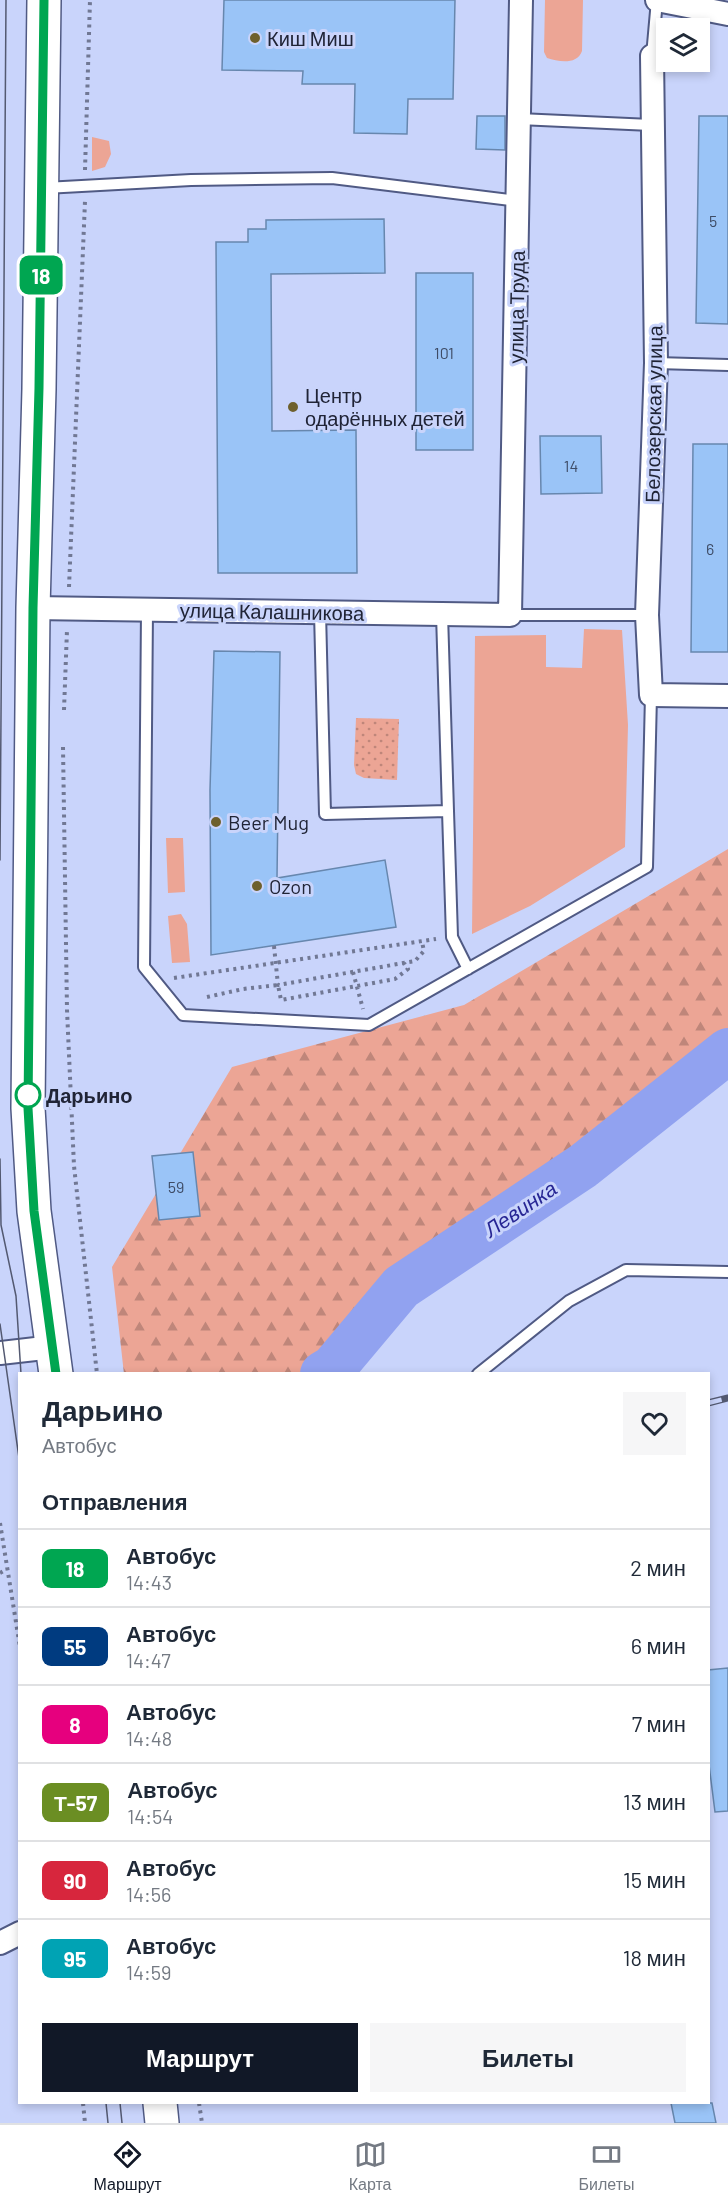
<!DOCTYPE html>
<html lang="ru">
<meta charset="utf-8">
<style>
:root{--surface:#fff;--page:#f6f6f7;--text:#1f2937;--muted:#747a83;--line:#e0e1e3;--accent:#111827}
body{margin:0;font-family:Barlow,sans-serif;background:var(--page);color:var(--text);height:100vh;display:flex;flex-direction:column;font-size:22px;white-space:nowrap}
*{box-sizing:border-box;margin:0}
p{font-size:20px;color:var(--muted)}
.icon{flex:none;width:33px;height:33px;fill:none;stroke:currentColor;stroke-width:2;stroke-linecap:round;stroke-linejoin:round}
.map{position:relative;flex:1;overflow:hidden}
.sheet{position:absolute;left:18px;top:1372px;width:692px;height:732px;display:flex;flex-direction:column;background:var(--surface);border-radius:0px;box-shadow:0 3px 9px #0003}
.sheet>*{flex:none}
.badge{padding:0 12px;border-radius:9px;font-size:21px;line-height:39px}
.buttons{position:absolute;left:656px;top:18px;display:grid;gap:12px}
.buttons a{display:grid;place-items:center;width:54px;height:54px;border-radius:0px;background:var(--surface);box-shadow:0 3px 9px #0003;font-size:30px}
.map>.badge{position:absolute;translate:-50% -50%;box-shadow:0 0 0 3px #fff}
h2{padding:0 24px;font-size:22px;line-height:54px}
.round{display:grid;place-items:center;flex:none;width:63px;height:63px;border-radius:0px;background:var(--page)}
.summary{display:flex;align-items:center;justify-content:space-between;height:102px;padding:0 24px}
h1{font-size:28px;font-weight:700;line-height:45px}
.cta{display:flex;gap:12px;margin-top:auto;padding:12px 24px}
.cta a{flex:1;height:69px;border-radius:0px;background:var(--accent);color:#fff;font-size:24px;font-weight:700;line-height:69px;text-align:center}
.cta a+a{background:var(--page);color:var(--text)}
ul{padding:0;list-style:none}
li{display:flex;align-items:center;gap:18px;height:78px;padding:0 24px;border-top:2px solid var(--line)}
li div{flex:1}
li b{display:block;font-size:22px}
li em{font-style:normal}
li .badge{min-width:66px;font-weight:700;text-align:center}
.tab-bar{display:flex;justify-content:space-around;align-items:center;height:84px;border-top:2px solid var(--line);background:var(--surface);font-size:16px;color:var(--muted)}
.tab-bar a{display:grid;justify-items:center;gap:3px}
.tab-bar .on{color:var(--accent)}
.map>svg:first-child{display:block}
.grass{fill:#eca595}
.forest{fill:url(#forest-firs)}
.park{fill:url(#park-dots)}
.lines{fill:none;stroke-linecap:round;stroke-linejoin:round}
.river{stroke:#91a2f0;stroke-width:46}
.building{fill:#9ac4f7;stroke:#6787ae;stroke-width:1.5}
.lane-casing{stroke:#505a84;stroke-width:14}
.street-casing{stroke:#505a84;stroke-width:26}
.primary-casing{stroke:#505a84;stroke-width:36}
.path{stroke:#717894;stroke-width:4;stroke-dasharray:3 4.5;stroke-linecap:butt}
.lane{stroke:#fff;stroke-width:10}
.street{stroke:#fff;stroke-width:22}
.primary{stroke:#fff;stroke-width:33}
.tram{stroke:#535971;stroke-width:1.5}
.rail-casing{stroke:#535971;stroke-width:7}
.rail{stroke:#c9d4fb;stroke-width:4.5;stroke-dasharray:14;stroke-linecap:butt}
.line-casing{stroke:#fff;stroke-width:14}
.line{stroke:#00a651;stroke-width:9}
.poi-dot{fill:#6e602d;stroke:#c9d4fb;stroke-width:2}
.stop-dot{fill:#fff;stroke:#00a651;stroke-width:3}
.labels{text-anchor:middle;dominant-baseline:central;stroke-width:6;stroke-linejoin:round;paint-order:stroke}
.number-label{font-size:16px;fill:#3e4c66}
.poi-label{font-size:20px;fill:#202436;stroke:#c9d4fb;text-anchor:start}
.street-label{font-size:20px;fill:#202436;stroke:#c9d4fb}
.stop-label{font-size:20px;font-weight:bold;fill:#202436;stroke:#c9d4fb;text-anchor:start}
.water-label{font-size:21px;font-style:italic;fill:#272694;stroke:#c9d4fb}
</style>
<div class="map">
<svg width="728" height="2123" viewBox="0 0 728 2123">
<defs>
<pattern id="forest-firs" width="22" height="20" patternUnits="userSpaceOnUse" patternTransform="scale(1.5)"><rect width="22" height="20" fill="#eca595"/><path d="M5 1l3.5 6h-7zM16 11l3.5 6h-7z" fill="#bf867a"/></pattern>
<pattern id="park-dots" width="8" height="8" patternUnits="userSpaceOnUse" patternTransform="scale(1.5)"><rect width="8" height="8" fill="#eca595"/><path d="M2 2h.1M6 6h.1" fill="none" stroke="#bf867a" stroke-width="1.8" stroke-linecap="round"/></pattern>
</defs>
<rect width="100%" height="100%" fill="#c9d4fb"/>
<!-- grass -->
<path class="grass" d="M545,0H583L582,51C577,65 559,62 547,58L544,52Z
M92,137L109,141L111,154L105,167L92,171Z
M584,629L622,630L628,725L625,847L530,906L472,934L475,636L546,635V667L582,668Z
M166,838H183L185,892L168,893Z
M181,914L187,924L190,962L172,963L168,916Z"/>
<!-- forest -->
<path class="forest" d="M728,849V1069L628,1131L315,1374H124L112,1267L232,1067L464,1005Z"/>
<!-- park -->
<path class="park" d="M356,718L399,719L397,780L364,778L356,774L354,765Z"/>
<g class="lines">
<!-- river -->
<path class="river" d="M323,1374L333,1368L401,1287L583,1166L728,1051"/>
</g>
<!-- building -->
<path class="building" d="M224,0H455L453,99H408L407,134L354,133L355,84H302L303,71L222,70Z
M477,116H505V150L476,149Z
M699,116H728V324L696,323Z
M384,219L385,273L271,274L272,431L356,430L357,573H218L216,242H248V229H266V220Z
M416,273H473V450H416Z
M540,436H601L602,493L541,494Z
M693,444H728V652H691Z
M214,651L280,652L277,878L385,860L396,927L211,955L210,790Z
M193,1152L200,1216L159,1220L152,1156Z
M728,1668V1811L715,1812L708,1757V1670Z
M671,2103H712L716,2123H675Z"/>
<g class="lines">
<defs>
<path id="lane" d="M652,56L657,0
M519,119L651,125
M45,188L191,180L332,178L518,201
M656,363L728,365
M147,610L144,967L183,1015L369,1025L647,867L651,695
M320,612L325,814L448,811L442,614
M510,615H647
M448,811L452,937L468,969
M478,1374L569,1301L626,1270L728,1272"/>
<path id="street" d="M657,0L728,14
M652,56L656,363L647,615L651,695L728,696
M33,608L510,615L521,0
M0,1353L53,1347
M0,1943L20,1933"/>
<path id="primary" d="M44,0L39,389L33,608L28,1108L34,1211L56,1374
M160,2103L162,2123"/>
</defs>
<!-- lane casing -->
<use href="#lane" class="lane-casing"/>
<!-- street casing -->
<use href="#street" class="street-casing"/>
<!-- primary casing -->
<use href="#primary" class="primary-casing"/>
<!-- path -->
<path class="path" d="M85,170L90,0
M69,587L85,201
M64,710L67,630
M63,747L67,1010L74,1166L97,1374
M274,946L278,985L415,961L424,951L422,942
M353,972L363,1009
M174,978L436,939
M207,997L243,989L278,985L281,1000L395,979L408,969L404,963
M0,1523L20,1647
M0,1573L7,1569
M83,2103L85,2123
M199,2103L202,2123"/>
<!-- lane -->
<use href="#lane" class="lane"/>
<!-- street -->
<use href="#street" class="street"/>
<!-- primary -->
<use href="#primary" class="primary"/>
<!-- tram -->
<path class="tram" d="M0,860L6,0
M0,1159L1,1225L16,1296L21,1374
M0,1324L20,1465
M106,2103L108,2123
M120,2103L122,2123"/>
<defs>
<path id="rail" d="M708,1403L728,1398"/>
</defs>
<!-- rail casing -->
<use href="#rail" class="rail-casing"/>
<!-- rail -->
<use href="#rail" class="rail"/>
</g>
<g class="lines">
<defs>
<path id="line" d="M44,0L39,388L33,608L28,1108L34,1211L56,1374"/>
</defs>
<!-- line casing -->
<use href="#line" class="line-casing"/>
<!-- line -->
<use href="#line" class="line"/>
</g>
<!-- markers -->
<g class="poi-dot">
<circle cx="255" cy="38" r="6"/>
<circle cx="293" cy="407" r="6"/>
<circle cx="216" cy="822" r="6"/>
<circle cx="257" cy="886" r="6"/>
</g>
<circle class="stop-dot" cx="28" cy="1095" r="12"/>
<g class="labels">
<!-- number labels -->
<g class="number-label">
<text x="713" y="220">5</text>
<text x="444" y="352">101</text>
<text x="571" y="465">14</text>
<text x="710" y="548">6</text>
<text x="176" y="1186">59</text>
</g>
<!-- poi labels -->
<g class="poi-label">
<text x="267" y="38">Киш Миш</text>
<text x="305" y="395">Центр<tspan x="305" dy="23">одарённых детей</tspan></text>
<text x="228" y="822">Beer Mug</text>
<text x="269" y="886">Ozon</text>
</g>
<!-- street labels -->
<g class="street-label">
<text transform="translate(516 307) rotate(-89)">улица Труда</text>
<text transform="translate(653 414) rotate(-89)">Белозерская улица</text>
<text transform="translate(272 611) rotate(1)">улица Калашникова</text>
</g>
<!-- stop labels -->
<g class="stop-label">
<text x="46" y="1095">Дарьино</text>
</g>
<!-- water labels -->
<g class="water-label">
<text transform="translate(520 1208) rotate(-34)">Левинка</text>
</g>
</g>
</svg>
<div class="buttons">
<a><svg class="icon" aria-label="layers" viewBox="0 0 24 24"><path d="M12 4l9 5-9 5-9-5zM3 14l9 5 9-5"/></svg></a>
</div>
<b class="badge" style="left:41px;top:275px;background:#00a651;color:#fff">18</b>
<section class="sheet">
<div class="summary"><div><h1>Дарьино</h1><p>Автобус</p></div><a class="round"><svg class="icon" aria-label="heart" viewBox="0 0 24 24"><path d="M12 20l-8-8c-3-5 5-10 8-4 3-6 11-1 8 4z"/></svg></a></div>
<h2>Отправления</h2>
<ul>
<li><span class="badge" style="background:#00a651;color:#fff">18</span><div><b>Автобус</b><p>14:43</p></div><em>2 мин</em></li>
<li><span class="badge" style="background:#003b80;color:#fff">55</span><div><b>Автобус</b><p>14:47</p></div><em>6 мин</em></li>
<li><span class="badge" style="background:#e6007e;color:#fff">8</span><div><b>Автобус</b><p>14:48</p></div><em>7 мин</em></li>
<li><span class="badge" style="background:#6b8e23;color:#fff">Т-57</span><div><b>Автобус</b><p>14:54</p></div><em>13 мин</em></li>
<li><span class="badge" style="background:#d7263d;color:#fff">90</span><div><b>Автобус</b><p>14:56</p></div><em>15 мин</em></li>
<li><span class="badge" style="background:#00a3b4;color:#fff">95</span><div><b>Автобус</b><p>14:59</p></div><em>18 мин</em></li>
</ul>
<div class="cta"><a>Маршрут</a><a>Билеты</a></div>
</section>
</div>
<nav class="tab-bar">
<a class="on"><svg class="icon" aria-label="directions" viewBox="0 0 24 24"><path d="M12 3l9 9-9 9-9-9zM9 14v-3h6M13 9l2 2-2 2"/></svg>Маршрут</a>
<a><svg class="icon" aria-label="map" viewBox="0 0 24 24"><path d="M3 6l6-2 6 2 6-2v14l-6 2-6-2-6 2zM9 4v14M15 6v14"/></svg>Карта</a>
<a><svg class="icon" aria-label="tickets" viewBox="0 0 24 24"><path d="M3 7h18v10H3zM15 7v10"/></svg>Билеты</a>
</nav>
